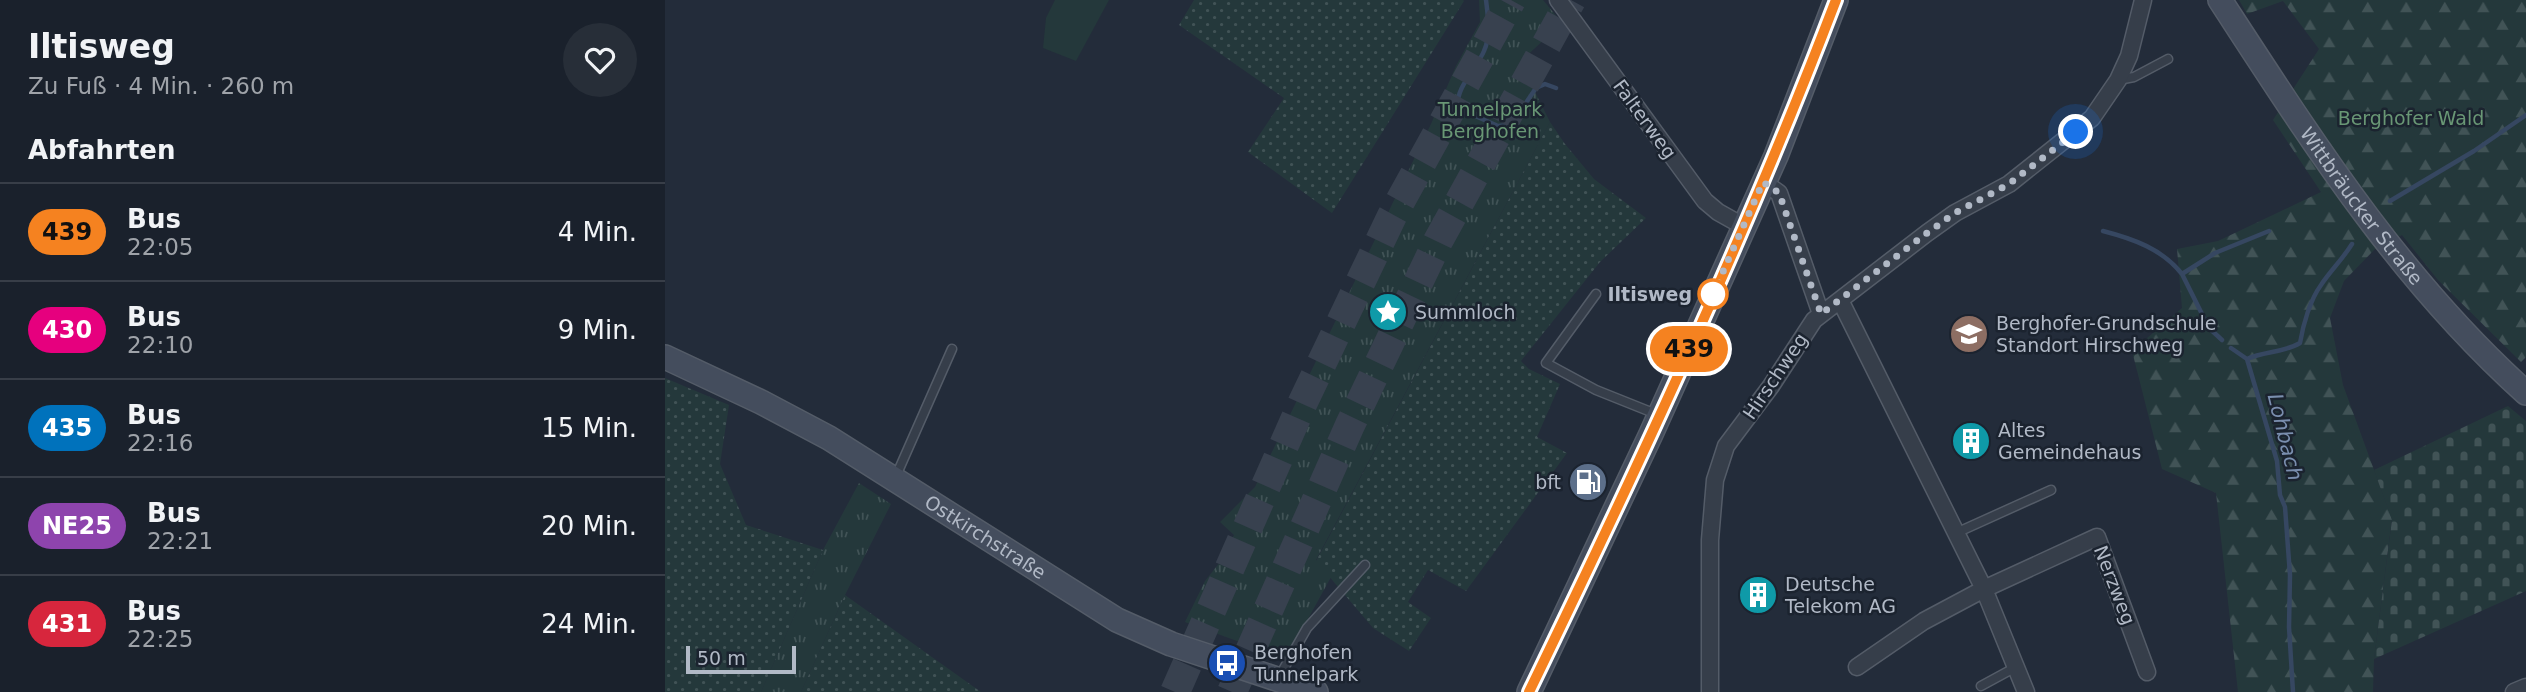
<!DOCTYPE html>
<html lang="de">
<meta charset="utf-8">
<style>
:root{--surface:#1a212c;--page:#272e38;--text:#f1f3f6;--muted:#9fa3a9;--line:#383e48}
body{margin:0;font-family:"DejaVu Sans",sans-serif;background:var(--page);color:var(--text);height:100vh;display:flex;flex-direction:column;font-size:26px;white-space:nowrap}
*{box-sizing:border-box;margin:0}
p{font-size:23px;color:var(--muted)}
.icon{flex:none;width:38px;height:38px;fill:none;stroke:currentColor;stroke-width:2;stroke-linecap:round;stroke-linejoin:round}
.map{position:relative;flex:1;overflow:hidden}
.panel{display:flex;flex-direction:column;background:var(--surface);width:665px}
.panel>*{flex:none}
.badge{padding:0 14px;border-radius:23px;font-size:24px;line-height:46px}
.scale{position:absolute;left:21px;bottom:18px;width:110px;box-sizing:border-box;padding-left:7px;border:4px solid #b1b9c6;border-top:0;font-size:19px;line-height:24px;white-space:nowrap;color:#b1b9c6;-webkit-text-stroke:5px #1b232f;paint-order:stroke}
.you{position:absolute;width:35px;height:35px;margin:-18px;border:5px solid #fff;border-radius:50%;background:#1a73e8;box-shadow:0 0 0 10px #1a73e833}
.map>.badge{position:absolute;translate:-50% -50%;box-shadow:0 0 0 4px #fff}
h2{padding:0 28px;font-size:26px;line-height:63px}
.round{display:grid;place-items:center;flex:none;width:74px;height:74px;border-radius:37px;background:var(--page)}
.overview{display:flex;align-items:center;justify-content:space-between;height:119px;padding:0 28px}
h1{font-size:33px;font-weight:700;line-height:52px}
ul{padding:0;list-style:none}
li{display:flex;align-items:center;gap:21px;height:98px;padding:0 28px;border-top:2px solid var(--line)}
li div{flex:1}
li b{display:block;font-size:26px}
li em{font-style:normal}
li .badge{min-width:77px;font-weight:700;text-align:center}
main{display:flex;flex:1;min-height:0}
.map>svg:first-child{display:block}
.grass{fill:#24383b}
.forest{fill:url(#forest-firs)}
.cemetery{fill:url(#cemetery-stones)}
.park{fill:url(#park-tufts)}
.garden{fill:url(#garden-dots)}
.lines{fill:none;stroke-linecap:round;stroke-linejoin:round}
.stream{stroke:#364761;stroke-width:4.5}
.highway-tunnel{stroke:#38414f;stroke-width:30;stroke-dasharray:30 15;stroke-linecap:butt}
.lane-casing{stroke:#545c68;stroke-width:11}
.street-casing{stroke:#545c68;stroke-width:19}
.secondary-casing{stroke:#545c68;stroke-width:26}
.lane{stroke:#363e4a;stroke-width:8}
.street{stroke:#363e4a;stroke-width:16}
.secondary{stroke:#444d5d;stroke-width:23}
.line-casing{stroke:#fff;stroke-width:16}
.line{stroke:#f58220;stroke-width:10}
.walk{stroke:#b1b9c6;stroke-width:7;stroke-dasharray:0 12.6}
.stop-dot{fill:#fff;stroke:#f58220;stroke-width:3.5}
.labels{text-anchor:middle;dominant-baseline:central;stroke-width:5;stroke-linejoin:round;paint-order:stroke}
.park-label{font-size:19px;fill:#699775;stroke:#1b232f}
.street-label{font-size:19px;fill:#b1b9c6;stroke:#1b232f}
.stop-label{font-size:19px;font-weight:bold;fill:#b1b9c6;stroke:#1b232f;text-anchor:end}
.poi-label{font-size:19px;fill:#b1b9c6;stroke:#1b232f;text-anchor:start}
.water-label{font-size:21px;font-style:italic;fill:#7a8eae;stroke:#1b232f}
</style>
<main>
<section class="panel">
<div class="overview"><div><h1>Iltisweg</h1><p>Zu Fuß · 4 Min. · 260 m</p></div><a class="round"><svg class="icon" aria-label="heart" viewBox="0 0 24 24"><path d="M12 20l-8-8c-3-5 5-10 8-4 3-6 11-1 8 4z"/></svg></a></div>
<h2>Abfahrten</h2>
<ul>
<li><span class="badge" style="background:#f58220;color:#111">439</span><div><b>Bus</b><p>22:05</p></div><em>4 Min.</em></li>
<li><span class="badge" style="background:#e6007e;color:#fff">430</span><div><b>Bus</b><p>22:10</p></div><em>9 Min.</em></li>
<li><span class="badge" style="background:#0072bc;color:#fff">435</span><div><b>Bus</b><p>22:16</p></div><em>15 Min.</em></li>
<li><span class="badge" style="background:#8e44ad;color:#fff">NE25</span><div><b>Bus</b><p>22:21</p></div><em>20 Min.</em></li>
<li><span class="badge" style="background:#d7263d;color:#fff">431</span><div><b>Bus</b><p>22:25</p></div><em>24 Min.</em></li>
</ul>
</section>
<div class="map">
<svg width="1861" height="692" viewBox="0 0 1861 692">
<defs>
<pattern id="forest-firs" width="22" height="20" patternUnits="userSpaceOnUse" patternTransform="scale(1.75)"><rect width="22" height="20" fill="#24383b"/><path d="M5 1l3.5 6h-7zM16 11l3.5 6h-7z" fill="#415356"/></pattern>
<pattern id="cemetery-stones" width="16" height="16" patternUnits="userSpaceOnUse" patternTransform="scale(1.75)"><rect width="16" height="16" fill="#24383b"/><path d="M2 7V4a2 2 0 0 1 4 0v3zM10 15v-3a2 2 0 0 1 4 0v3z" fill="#415356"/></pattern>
<pattern id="park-tufts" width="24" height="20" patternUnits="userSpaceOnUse" patternTransform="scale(1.75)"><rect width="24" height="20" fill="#24383b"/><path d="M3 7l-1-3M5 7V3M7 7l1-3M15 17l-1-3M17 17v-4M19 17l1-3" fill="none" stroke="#415356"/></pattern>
<pattern id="garden-dots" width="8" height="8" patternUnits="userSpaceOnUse" patternTransform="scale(1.75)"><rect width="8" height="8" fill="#24383b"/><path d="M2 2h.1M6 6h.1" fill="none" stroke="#415356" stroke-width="1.8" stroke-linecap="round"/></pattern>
</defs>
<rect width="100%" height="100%" fill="#232c3a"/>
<!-- grass -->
<path class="grass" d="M390,0H444L411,61L378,48L381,18Z"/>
<!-- forest -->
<path class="forest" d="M1574,0H1861V357L1856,362L1773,280L1737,235L1710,249L1679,281L1665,318L1678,385L1727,519L1709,659L1708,692H1573L1551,493L1497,469L1467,351L1517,308L1512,249L1553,241L1656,192L1608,120L1654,49L1618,1L1582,14Z"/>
<!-- cemetery -->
<path class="cemetery" d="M1843,406L1861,421V591L1709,659L1727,520L1709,470Z"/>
<!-- park -->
<path class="park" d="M814,0H878L897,23L855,62L885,122L651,560L666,577L621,659L520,622L540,581L555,562L569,535L555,522L590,487L766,124L791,66L815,22Z
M194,483L226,504L180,595L136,692H96L158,550Z"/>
<!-- garden -->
<path class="garden" d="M529,0H798L799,1L667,213L583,152L619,98L514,25Z
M885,122L900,144L929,179L981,218L935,262L856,361L864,369L895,384L872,437L902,453L801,591L763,570L743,602L766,618L744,651L708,628L651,561Z
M0,378L64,405L55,464L81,525L158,550L96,692H0Z
M180,595L316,692H136Z"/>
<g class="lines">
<!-- stream -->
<path class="stream" d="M793,107C790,88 812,68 819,51C826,36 823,16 821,0
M808,115L833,126L846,125L871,88L880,84L891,88
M1725,201L1809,151L1861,115
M1438,231C1469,239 1497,249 1517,274
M1557,340L1544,328L1517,274L1550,253L1604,231
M1566,348L1582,359
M1628,692L1624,627L1625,575L1620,507L1615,495L1612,461L1582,359C1599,351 1618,353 1635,343C1638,325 1645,300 1656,285C1666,270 1677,260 1687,244"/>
<!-- highway-tunnel -->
<path class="highway-tunnel" d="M510,692L638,402L727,216L846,0
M567,692L685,425L773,241L906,0"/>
<defs>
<path id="lane" d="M1453,80L1469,77L1503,59
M931,294L881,363L931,390L991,414
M231,476L287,349
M1291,533L1386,490
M614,677L642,628L700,565
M1316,686L1351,667"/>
<path id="street" d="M893,0L1040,201L1053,212L1078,226
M1098,182L1114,193L1156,314
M1175,300L1319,589L1361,692
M1192,667L1259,621L1319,589L1432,537L1482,672
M1045,692V540L1050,480L1061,446L1106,386L1149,320L1262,233L1290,213L1344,184L1427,118L1453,80L1464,56L1478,0
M1849,692L1861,687"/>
<g id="secondary">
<path id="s1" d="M1555,0C1647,141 1734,279 1861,393"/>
<path id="s2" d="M0,357L96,402L164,438L452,620L506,644L651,692"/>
<path d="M864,692L986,434L1111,156L1171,0"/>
</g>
</defs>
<!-- lane casing -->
<use href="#lane" class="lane-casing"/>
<!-- street casing -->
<use href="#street" class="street-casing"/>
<!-- secondary casing -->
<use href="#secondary" class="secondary-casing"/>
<!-- lane -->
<use href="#lane" class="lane"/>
<!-- street -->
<use href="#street" class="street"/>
<!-- secondary -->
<use href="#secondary" class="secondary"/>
</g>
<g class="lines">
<defs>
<path id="line" d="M864,692C974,465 1081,236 1171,0"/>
</defs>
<!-- line casing -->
<use href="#line" class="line-casing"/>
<!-- line -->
<use href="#line" class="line"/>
<!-- walk -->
<path class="walk" d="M1048,294L1098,182L1114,193L1156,314L1262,233L1290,213L1344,184L1411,132"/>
</g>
<!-- icons -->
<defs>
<symbol id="sight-disc" viewBox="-11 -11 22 22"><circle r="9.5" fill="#0f9aa8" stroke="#1b232f"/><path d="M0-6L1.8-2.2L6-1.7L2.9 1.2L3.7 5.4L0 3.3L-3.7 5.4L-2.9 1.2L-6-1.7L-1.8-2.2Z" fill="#fff"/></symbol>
<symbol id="school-disc" viewBox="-11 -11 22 22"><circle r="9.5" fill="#8d6e63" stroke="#1b232f"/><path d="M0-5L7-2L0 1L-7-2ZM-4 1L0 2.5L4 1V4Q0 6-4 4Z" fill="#fff"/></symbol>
<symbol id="building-disc" viewBox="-11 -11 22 22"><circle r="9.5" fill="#0f9aa8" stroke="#1b232f"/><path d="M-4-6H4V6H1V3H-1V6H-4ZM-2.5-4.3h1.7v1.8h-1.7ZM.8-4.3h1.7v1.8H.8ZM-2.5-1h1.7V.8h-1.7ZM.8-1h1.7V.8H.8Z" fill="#fff"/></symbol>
<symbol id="fuel-disc" viewBox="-11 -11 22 22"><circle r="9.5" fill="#5c6f8a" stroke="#1b232f"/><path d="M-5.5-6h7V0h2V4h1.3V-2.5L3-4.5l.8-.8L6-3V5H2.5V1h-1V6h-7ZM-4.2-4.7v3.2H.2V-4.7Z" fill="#fff"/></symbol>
<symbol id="bus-disc" viewBox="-11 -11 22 22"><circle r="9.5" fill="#1a4fb4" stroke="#1b232f"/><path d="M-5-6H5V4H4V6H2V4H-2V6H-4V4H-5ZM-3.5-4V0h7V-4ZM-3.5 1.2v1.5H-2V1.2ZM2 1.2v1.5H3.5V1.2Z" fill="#fff"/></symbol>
</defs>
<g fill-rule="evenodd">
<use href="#sight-disc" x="701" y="290" width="44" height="44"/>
<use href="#school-disc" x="1282" y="312" width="44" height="44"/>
<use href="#building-disc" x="1284" y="419" width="44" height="44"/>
<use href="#fuel-disc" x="901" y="460" width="44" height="44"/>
<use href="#building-disc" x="1071" y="573" width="44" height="44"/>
<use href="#bus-disc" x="540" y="641" width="44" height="44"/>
</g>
<!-- markers -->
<circle class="stop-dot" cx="1048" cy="294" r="14"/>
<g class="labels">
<!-- park labels -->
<g class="park-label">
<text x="825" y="109">Tunnelpark<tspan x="825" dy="22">Berghofen</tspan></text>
<text x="1746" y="118">Berghofer Wald</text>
</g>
<!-- street labels -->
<g class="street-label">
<text transform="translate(980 119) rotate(54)">Falterweg</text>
<text stroke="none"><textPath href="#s1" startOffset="250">Wittbräucker Straße</textPath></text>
<text transform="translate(1110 376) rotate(-56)">Hirschweg</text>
<text stroke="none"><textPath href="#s2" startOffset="368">Ostkirchstraße</textPath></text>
<text transform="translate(1450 585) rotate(69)">Nerzweg</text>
</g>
<!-- stop labels -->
<g class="stop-label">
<text x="1027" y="294">Iltisweg</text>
</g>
<!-- poi labels -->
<g class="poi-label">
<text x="750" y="312">Summloch</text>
<text x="1331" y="323">Berghofer-Grundschule<tspan x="1331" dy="22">Standort Hirschweg</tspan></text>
<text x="1333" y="430">Altes<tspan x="1333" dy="22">Gemeindehaus</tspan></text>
<text x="896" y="482" text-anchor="end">bft</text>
<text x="1120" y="584">Deutsche<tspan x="1120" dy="22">Telekom AG</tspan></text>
<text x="589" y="652">Berghofen<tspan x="589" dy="22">Tunnelpark</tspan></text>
</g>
<!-- water labels -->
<g class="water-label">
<text transform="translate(1620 437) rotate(76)">Lohbach</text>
</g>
</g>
</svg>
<div class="scale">50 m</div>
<div class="you" style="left:1411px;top:132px"></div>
<b class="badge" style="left:1024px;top:349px;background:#f58220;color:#111">439</b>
</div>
</main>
